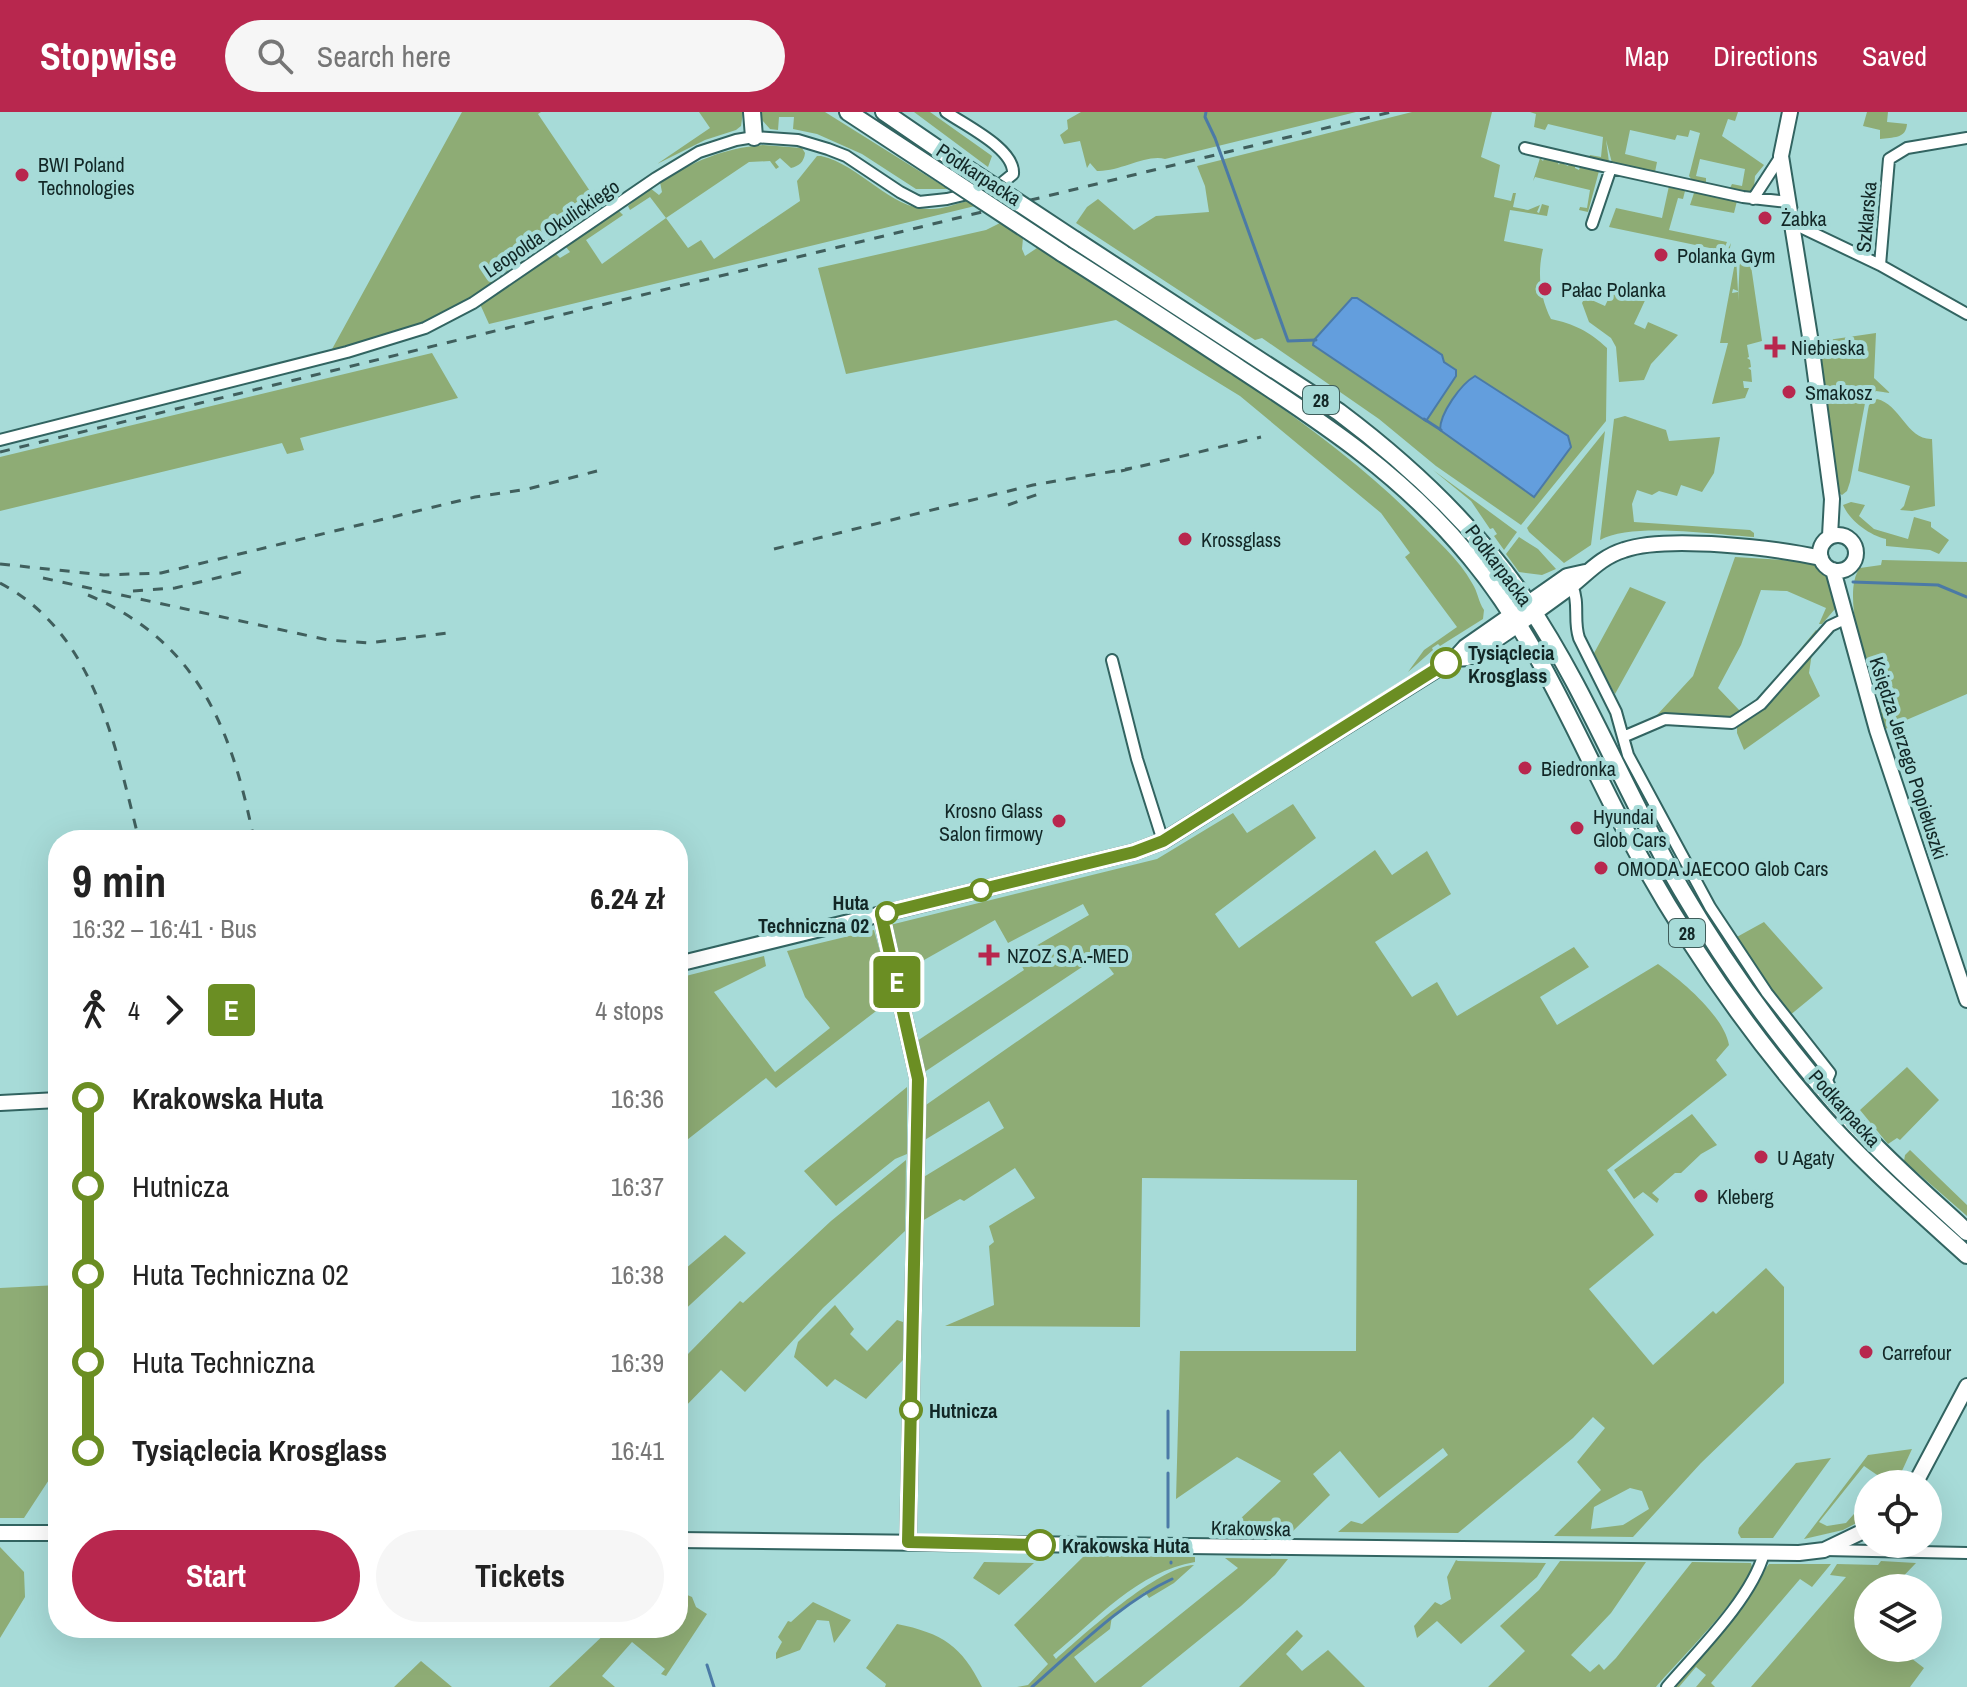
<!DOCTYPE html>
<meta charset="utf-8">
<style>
:root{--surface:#fff;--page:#f6f6f6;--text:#222;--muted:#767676;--accent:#b8274e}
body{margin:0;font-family:"Archivo Narrow",sans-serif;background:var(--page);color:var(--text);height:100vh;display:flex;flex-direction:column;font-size:30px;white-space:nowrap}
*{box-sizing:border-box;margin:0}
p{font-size:26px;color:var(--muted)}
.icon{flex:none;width:44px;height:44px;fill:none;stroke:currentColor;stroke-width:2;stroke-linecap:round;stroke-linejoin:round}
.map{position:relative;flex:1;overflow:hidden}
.details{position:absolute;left:48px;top:718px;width:640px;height:808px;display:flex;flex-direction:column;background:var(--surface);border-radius:32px;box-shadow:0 8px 32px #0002}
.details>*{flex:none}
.badge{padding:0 16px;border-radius:6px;font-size:28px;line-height:52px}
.tools{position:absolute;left:1854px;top:1358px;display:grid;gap:16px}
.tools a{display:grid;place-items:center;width:88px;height:88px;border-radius:50%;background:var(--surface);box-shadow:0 8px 32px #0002;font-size:40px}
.map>.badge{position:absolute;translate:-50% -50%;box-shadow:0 0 0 4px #fff}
.legs{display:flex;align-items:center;gap:12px;height:88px;padding:0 24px;font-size:26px}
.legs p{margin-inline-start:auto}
.headline{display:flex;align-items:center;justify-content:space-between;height:136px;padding:0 24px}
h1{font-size:44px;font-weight:700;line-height:60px}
.button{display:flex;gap:16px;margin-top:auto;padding:16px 24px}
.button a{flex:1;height:92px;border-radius:48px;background:var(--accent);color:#fff;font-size:32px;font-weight:700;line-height:92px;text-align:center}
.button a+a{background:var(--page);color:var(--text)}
ul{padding:0 24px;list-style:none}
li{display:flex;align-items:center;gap:28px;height:88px;font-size:30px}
li i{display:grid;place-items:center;width:12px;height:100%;margin:0 10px;background:currentColor}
li i::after{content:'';width:20px;height:20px;margin:-10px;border:6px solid;border-radius:50%;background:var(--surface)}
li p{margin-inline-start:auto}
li:first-child i{background:linear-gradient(#0000 50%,currentColor 0)}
li:last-child i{background:linear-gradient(currentColor 50%,#0000 0)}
header{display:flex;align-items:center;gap:48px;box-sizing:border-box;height:112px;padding:0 40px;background:var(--accent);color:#fff}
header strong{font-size:38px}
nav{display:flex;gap:44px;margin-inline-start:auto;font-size:28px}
.search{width:560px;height:72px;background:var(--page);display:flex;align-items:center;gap:20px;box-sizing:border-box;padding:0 28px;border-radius:44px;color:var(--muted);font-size:30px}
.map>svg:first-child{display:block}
.green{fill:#8eac75;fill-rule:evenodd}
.water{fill:#639edd;stroke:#4b7aa6;stroke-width:2}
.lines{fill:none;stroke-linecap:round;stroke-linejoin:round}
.stream{stroke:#4b7aa6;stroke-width:3}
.street-casing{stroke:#326461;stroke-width:14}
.secondary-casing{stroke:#326461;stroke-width:18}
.primary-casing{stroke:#326461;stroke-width:20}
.street{stroke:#fff;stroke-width:10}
.secondary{stroke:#fff;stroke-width:14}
.primary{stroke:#fff;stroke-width:16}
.rail{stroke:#405f5d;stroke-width:3;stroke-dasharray:10 10;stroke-linecap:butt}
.primary-bridge-casing{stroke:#326461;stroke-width:20;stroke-linecap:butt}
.primary-bridge{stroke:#fff;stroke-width:16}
.line-1-casing{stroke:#fff;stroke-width:18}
.line-1{stroke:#6b8e23;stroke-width:12}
.poi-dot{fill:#b8274e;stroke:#a7dbd8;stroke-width:3}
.stop-1-dot{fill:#fff;stroke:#6b8e23;stroke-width:4}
.labels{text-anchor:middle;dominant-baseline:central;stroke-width:8;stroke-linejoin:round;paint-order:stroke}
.shield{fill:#a7dbd8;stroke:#3f5d5b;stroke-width:2}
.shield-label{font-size:18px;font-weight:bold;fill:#122726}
.poi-label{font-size:20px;fill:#122726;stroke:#a7dbd8;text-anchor:start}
.street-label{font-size:20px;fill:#122726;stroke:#a7dbd8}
.stop-label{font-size:20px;font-weight:bold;fill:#122726;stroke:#a7dbd8;text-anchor:start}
</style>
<header>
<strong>Stopwise</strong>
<div class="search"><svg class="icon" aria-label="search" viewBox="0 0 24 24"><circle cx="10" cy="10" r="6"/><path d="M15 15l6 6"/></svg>Search here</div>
<nav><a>Map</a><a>Directions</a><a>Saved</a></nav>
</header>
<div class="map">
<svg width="1967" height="1575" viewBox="0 0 1967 1575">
<rect width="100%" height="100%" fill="#a7dbd8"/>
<!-- green -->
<path class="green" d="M462,0H541L538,2L598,91L467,189L424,212L331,239Z
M699,0H743L741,14L736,18L705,28L657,52L710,16Z
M761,0H825L948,77H916L862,42L817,22L793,17L794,5H779L778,18L770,17L762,8Z
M914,0H930L992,44L988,55Z
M1081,0H1356L1165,47C1146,42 1120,60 1097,59L1090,51L1087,56L1080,29L1064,32L1060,23L1068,17L1067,8Z
M1412,0H1492L1481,45L1500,53L1494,85L1511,89L1513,81H1516L1513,95L1528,98L1540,93L1537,100L1539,101L1542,92L1549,94L1547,104L1510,98L1504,129L1543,137C1537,161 1540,185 1551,207C1574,212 1589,219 1607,236L1606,309L1521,413L1436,354L1379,307L1262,226L1255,228L1076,111L1087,95L1098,87L1134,118L1156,104L1209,100L1205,74L1197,54Z
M1530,0H1738L1735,9L1728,7L1722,24L1764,53L1755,64L1754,76L1748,81L1730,76L1732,72L1742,74L1745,57L1700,47L1696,64L1706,66V71L1692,68L1689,64L1700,21L1690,18L1688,25L1677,23L1675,28L1630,18L1625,42L1657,50L1655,60L1612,51L1606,28L1609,50L1589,46L1590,43L1601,45L1603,25L1548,12L1545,18L1534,15L1536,2Z
M1867,0H1888L1887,10L1907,12C1906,27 1893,25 1880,27V18L1863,14Z
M763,33L802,36L805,41C804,50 799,54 791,56L780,46L775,50L779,55L776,57L770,49L749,50L666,106L688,136L701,128L714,147L800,89L797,69L817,44H821C861,53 890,98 931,97C943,97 956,92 967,89L975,94L489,212L480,192L556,142L560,146L570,140L566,135L616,100L619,99L623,103L586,128L602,152L666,106L650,85L630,98L628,94L650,76L659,83L662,80L660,70C693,50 723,36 763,33Z
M1540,46L1543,49L1544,47L1557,49L1559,53L1560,50L1568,54L1569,52L1575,53V56L1579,58L1580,55L1599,59L1588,100L1579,98L1580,95L1587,96L1590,78L1535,65L1533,69Z
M1669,74L1737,89L1734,101L1690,93L1694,81L1685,79L1683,87L1678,86L1669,118L1727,130L1724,137H1728L1731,131L1729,140L1609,115L1616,96L1662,106Z
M1000,111L1023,126L1022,137L1025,144L1037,136C1099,174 1160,214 1221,254C1290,301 1357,348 1416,407C1435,427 1459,447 1472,471C1478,480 1478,489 1484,498L1483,507L1440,534L1438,532L1432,536L1433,538L1408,560L1424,538L1457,515L1405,445L1410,441L1381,401L1240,284L1116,208L846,262L818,156L986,118Z
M1772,140L1774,150L1766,152L1764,144L1750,147L1762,229L1747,233L1749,245L1747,246L1750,248L1751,255L1748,256L1751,258L1752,270L1743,269L1744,276H1749L1745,286L1712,292L1728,231H1720L1736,145L1738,179L1733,177L1732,181L1738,180V189L1740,144Z
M1634,175L1648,182L1634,212L1645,217L1648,210L1678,223L1651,252L1644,268L1619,270L1616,235L1611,226L1589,210L1582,191L1585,185L1605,194L1613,177Z
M1876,221L1874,266L1890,281L1876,279L1866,286L1850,370L1847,379L1842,383L1836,379L1814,230Z
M432,241L458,286L300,326L304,338L287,342L282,331L0,399V345Z
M1877,287C1900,292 1907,328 1932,327L1935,394L1912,399L1900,398L1904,394L1910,374L1858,359L1868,298L1869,293Z
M1625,304L1666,318L1669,329L1720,325L1714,361L1702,380L1681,373L1677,384L1659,379L1652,383L1637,378L1632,392L1634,410L1750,418L1754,421V425C1715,423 1633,410 1600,428L1614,307Z
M1605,319L1591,433L1564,451L1529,420L1527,416Z
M1433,358L1517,420L1504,438L1494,424L1497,422L1493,416L1490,417L1471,389Z
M1851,390L1865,393L1859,404L1874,417L1908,427L1914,405L1931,410V415L1949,428L1939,442L1930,438L1886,434V427C1869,423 1850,409 1843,393Z
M1519,425L1538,437L1556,457L1542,463L1519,460L1506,442Z
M1735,445L1814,450L1829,466L1835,497L1822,512H1819L1826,496L1787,479L1761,478L1741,533L1718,576L1741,600L1766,579L1816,518L1820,521L1758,591L1732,608L1657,603L1693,564Z
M1882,448L1967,450V582L1883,618C1874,586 1838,482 1860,456L1881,453Z
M1630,475L1666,490L1615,582L1593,543Z
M1812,541L1809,561L1820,584L1744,638L1737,621V614Z
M1293,692L1316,726L1215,802L1239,836L1375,738L1392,763L1427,739L1451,782L1375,830L1412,885L1437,870L1457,904L1574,835L1589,855L1540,885L1557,913L1658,852C1681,868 1724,904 1729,933L1716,948L1727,963L1607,1058L1654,1123L1589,1177L1653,1253L1713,1199L1716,1202L1766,1156L1784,1175V1271L1701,1351L1633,1425L1554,1424L1601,1378L1577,1350L1605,1316L1593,1305L1573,1326L1458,1421L1338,1420L1351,1409L1362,1412L1448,1343L1443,1336L1379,1386L1340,1339L1313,1362L1330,1383L1292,1420H1226L1281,1369L1237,1345L1176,1387L1180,1239H1356L1357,1068L1142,1066L1140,1215L945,1214L994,1193L989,1134L994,1130L989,1114L1035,1086L1015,1056L964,1089L960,1087L922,1109V1066L1004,1016L989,989L923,1029V995L1114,862L1102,846L1085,853L923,961L917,929L1024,858L1017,845L1089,803L1083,792L1008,831L995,808L901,861L890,813L1157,747L1233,701L1247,721ZM1630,1376L1642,1379L1649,1397L1623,1413L1591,1417L1594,1395Z
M1764,810L1823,876L1789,904L1735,826Z
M874,818L893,886L776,976L766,966L678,1035V866L764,844L766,854L714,880L775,960L830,916L805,885L787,839Z
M1907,955L1939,988L1900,1028L1897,1026L1888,1032L1860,998Z
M907,975V1042L895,1047L836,1094L804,1059Z
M1692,1002L1717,1033L1701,1042L1681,1061H1675L1652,1081L1659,1087L1657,1091L1643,1080L1634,1087L1614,1058Z
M1910,1038L1967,1093V1104L1904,1049L1905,1043Z
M906,1048L905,1119L823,1196L745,1280L721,1258L678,1302V1234L688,1242L740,1189L743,1191L831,1109Z
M725,1123L746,1141L678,1204V1163Z
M58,1173V1354L24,1406H0V1176Z
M835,1193L854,1217L850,1222L867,1239L897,1208L903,1210V1248L866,1287L835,1267L827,1275L794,1245L798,1230Z
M1912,1337L1896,1372H1879L1883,1367L1864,1354L1819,1410L1827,1414L1846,1411L1868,1386V1405L1843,1418L1804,1427L1868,1343Z
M1831,1346L1773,1426H1741L1738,1421L1739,1416L1796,1351Z
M0,1435L24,1460L25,1485L0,1526Z
M1084,1444L1195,1445V1450C1138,1459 1096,1508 1053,1543L1056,1547C1083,1523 1159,1454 1194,1453L1174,1471L1149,1486L1145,1480L1112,1504L1110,1517L1074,1545L1095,1571L1238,1456L1225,1446L1288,1447L1275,1463L1241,1494L1141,1575H1017L1028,1573L1048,1552L1014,1513Z
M1456,1448L1458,1449L1546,1451L1537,1465L1461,1532L1437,1509L1417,1526L1414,1514L1435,1490L1441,1493L1451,1487L1447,1465Z
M1560,1449L1646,1450L1611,1501L1571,1543L1590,1560L1599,1552L1604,1558L1616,1546L1692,1450L1751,1451L1752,1455C1742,1486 1680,1547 1656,1575H1488L1525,1539L1500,1514L1539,1478Z
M1881,1449L1916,1451L1892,1476H1868V1502L1862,1508L1868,1513V1536H1898L1924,1556L1910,1575H1751L1846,1465L1830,1463L1837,1452L1878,1453Z
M984,1450L1034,1451L999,1483L973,1466Z
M1769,1452H1831L1812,1475L1800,1467L1711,1571L1715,1575H1696L1706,1563L1696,1555L1679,1575H1669L1739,1493Z
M685,1482L692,1485L696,1495L707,1502L666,1564L661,1562L665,1557L632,1530L602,1564L615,1575H549L611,1516H678V1483Z
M813,1490L851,1508L834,1531L829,1509L817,1508L800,1538L776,1547V1541L782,1530L778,1525L788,1509L791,1510Z
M897,1512C942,1521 962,1534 982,1575H885L886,1572L866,1556Z
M1297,1518L1303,1524L1286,1542L1302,1559L1328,1538L1365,1575H1239Z
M421,1549L452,1575H394Z"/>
<!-- water -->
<path class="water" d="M1352,186H1357L1442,243L1444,250L1456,258V264L1426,309L1313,233L1314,228Z
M1475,264L1568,324L1571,335L1534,385L1440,318C1440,301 1461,272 1475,264Z"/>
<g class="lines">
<!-- stream -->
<path class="stream" d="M1206,0L1205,5L1215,26L1288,229L1316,228
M1424,307L1441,318
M1853,470L1938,473L1967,485
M1168,1346V1299
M1168,1361V1415
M1171,1450V1451
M707,1553L714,1575
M1032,1575C1076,1537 1120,1491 1172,1467"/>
<defs>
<path id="street" d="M1525,36L1611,56
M1753,87L1781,44
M1792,111L1880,153L1967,202
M1592,112L1611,56L1743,85L1788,90
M1880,153L1889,47L1907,36L1967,26
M0,328L347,240L425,216L473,191L656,66L699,40L736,28L754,25L798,28L828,37L846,44L900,80L919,90L947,87L997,75L1013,62C1015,37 966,14 946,0
M1572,474C1580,491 1573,508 1579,526L1616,600L1628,643L1710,795L1767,881L1830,961L1827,968L1833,982
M1112,548L1137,647L1163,729
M1623,625L1665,607L1732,611L1761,592L1830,514L1847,506
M1825,1438L1967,1441
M1667,1575C1698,1539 1752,1486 1764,1441"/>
<path id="secondary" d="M1790,0L1781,44L1811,231L1832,387L1830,424
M1820 441a18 18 0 1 1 36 0a18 18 0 1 1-36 0Z
M1833,458L1877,618L1967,888
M1455,546C1459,546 1463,547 1467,546C1474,544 1482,536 1488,533C1516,515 1543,495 1569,476C1588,461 1601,445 1624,438C1667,423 1776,436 1821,446
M881,802L918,967L908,1430
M678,852L1134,740L1163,729L1455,546L1465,535L1567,464L1585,460
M0,991L58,988
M1915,1372L1967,1274
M0,1421H58
M678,1428L1799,1441L1824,1438L1868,1417"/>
<path id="primary" d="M752,0L754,25
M848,0L950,67
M884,0L960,52
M1075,128L1339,300C1411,354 1475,414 1526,489C1587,579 1626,683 1681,777C1730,861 1788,939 1853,1011C1889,1050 1928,1084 1967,1120
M1062,141C1121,178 1178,216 1236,254C1323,311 1403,363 1470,445C1545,535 1586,649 1643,751C1691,836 1749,920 1813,994C1860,1048 1914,1095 1967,1143"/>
</defs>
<!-- street casing -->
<use href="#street" class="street-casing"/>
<!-- secondary casing -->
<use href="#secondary" class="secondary-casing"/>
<!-- primary casing -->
<use href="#primary" class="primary-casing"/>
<!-- street -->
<use href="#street" class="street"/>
<!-- secondary -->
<use href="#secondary" class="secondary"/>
<!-- primary -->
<use href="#primary" class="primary"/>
<!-- rail -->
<path class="rail" d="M0,340L1391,0
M1121,359L1261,325
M1008,393L1044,380
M774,437L1033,373L1132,356
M0,452L104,463L161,461L475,385L528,377L597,359
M43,466L328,528L368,531L447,521
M0,471C95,521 115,633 139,728
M133,479L175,476L250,458
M88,483C199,530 232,618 254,728"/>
<defs>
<path id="primary-bridge" d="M960,52L1075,128
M950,67L1062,141"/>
</defs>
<!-- primary-bridge casing -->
<use href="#primary-bridge" class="primary-bridge-casing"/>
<!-- primary-bridge -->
<use href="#primary-bridge" class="primary-bridge"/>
</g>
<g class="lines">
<defs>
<path id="line-1" d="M1040,1433L908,1430L918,967L881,802L1134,740L1163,729L1446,551"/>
</defs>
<!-- line-1 casing -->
<use href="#line-1" class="line-1-casing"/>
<!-- line-1 -->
<use href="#line-1" class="line-1"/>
</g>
<!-- markers -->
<g class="poi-dot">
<circle cx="22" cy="63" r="8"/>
<circle cx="1765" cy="106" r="8"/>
<circle cx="1661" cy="143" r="8"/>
<circle cx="1545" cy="177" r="8"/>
<path d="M1771 223h8v8h8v8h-8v8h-8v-8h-8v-8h8z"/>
<circle cx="1789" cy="280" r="8"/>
<circle cx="1185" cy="427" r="8"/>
<circle cx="1525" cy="656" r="8"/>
<circle cx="1059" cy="709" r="8"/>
<circle cx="1577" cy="716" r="8"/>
<circle cx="1601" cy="756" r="8"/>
<path d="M985 831h8v8h8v8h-8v8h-8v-8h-8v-8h8z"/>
<circle cx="1761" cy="1045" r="8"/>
<circle cx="1701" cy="1084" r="8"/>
<circle cx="1866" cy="1240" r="8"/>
</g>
<g class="stop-1-dot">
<circle cx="1446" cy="551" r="14"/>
<circle cx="981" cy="778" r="10"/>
<circle cx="887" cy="801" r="10"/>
<circle cx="911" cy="1298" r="10"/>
<circle cx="1040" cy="1433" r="14"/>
</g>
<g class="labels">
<!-- shield labels -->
<g class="shield">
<rect x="1303" y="274" width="36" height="28" rx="6"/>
<rect x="1669" y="807" width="36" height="28" rx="6"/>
</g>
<g class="shield-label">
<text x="1321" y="288">28</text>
<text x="1687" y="821">28</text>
</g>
<!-- poi labels -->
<g class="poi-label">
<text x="38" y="52">BWI Poland<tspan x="38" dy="23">Technologies</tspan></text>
<text x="1781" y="106">Żabka</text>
<text x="1677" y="143">Polanka Gym</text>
<text x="1561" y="177">Pałac Polanka</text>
<text x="1791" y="235">Niebieska</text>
<text x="1805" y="280">Smakosz</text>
<text x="1201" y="427">Krossglass</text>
<text x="1541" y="656">Biedronka</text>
<text x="1043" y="698" text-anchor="end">Krosno Glass<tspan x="1043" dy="23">Salon firmowy</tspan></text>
<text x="1593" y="704">Hyundai<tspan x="1593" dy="23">Glob Cars</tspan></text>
<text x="1617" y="756">OMODA JAECOO Glob Cars</text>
<text x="1007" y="843">NZOZ S.A.-MED</text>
<text x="1777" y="1045">U Agaty</text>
<text x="1717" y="1084">Kleberg</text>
<text x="1882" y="1240">Carrefour</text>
</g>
<!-- street labels -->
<g class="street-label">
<text transform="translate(979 62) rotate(33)">Podkarpacka</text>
<text transform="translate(1866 105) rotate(-85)">Szklarska</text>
<text transform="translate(551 116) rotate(-34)">Leopolda Okulickiego</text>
<text transform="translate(1499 453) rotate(53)">Podkarpacka</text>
<text transform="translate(1909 646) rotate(72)">Księdza Jerzego Popiełuszki</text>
<text transform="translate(1845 996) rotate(48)">Podkarpacka</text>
<text transform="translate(1251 1416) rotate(1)">Krakowska</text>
</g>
<!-- stop labels -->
<g class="stop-label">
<text x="1468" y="540">Tysiąclecia<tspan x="1468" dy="23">Krosglass</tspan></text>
<text x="869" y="790" text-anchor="end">Huta<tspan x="869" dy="23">Techniczna 02</tspan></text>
<text x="929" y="1298">Hutnicza</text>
<text x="1062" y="1433">Krakowska Huta</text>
</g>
</g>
</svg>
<div class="tools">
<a><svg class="icon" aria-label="locate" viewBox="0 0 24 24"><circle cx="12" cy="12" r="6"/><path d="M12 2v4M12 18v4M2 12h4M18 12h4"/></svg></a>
<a><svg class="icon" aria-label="layers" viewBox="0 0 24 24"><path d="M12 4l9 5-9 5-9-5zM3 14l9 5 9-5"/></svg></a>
</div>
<b class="badge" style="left:897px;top:870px;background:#6b8e23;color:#fff">E</b>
<section class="details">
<div class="headline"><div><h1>9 min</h1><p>16:32 – 16:41 · Bus</p></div><b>6.24 zł</b></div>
<div class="legs"><svg class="icon" aria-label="walk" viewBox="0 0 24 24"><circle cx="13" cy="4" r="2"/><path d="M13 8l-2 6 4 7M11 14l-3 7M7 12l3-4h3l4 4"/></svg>4<svg class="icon" aria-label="forward" viewBox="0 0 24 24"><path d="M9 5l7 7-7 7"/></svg><b class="badge" style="background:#6b8e23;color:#fff">E</b><p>4 stops</p></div>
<ul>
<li><i style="color:#6b8e23"></i><b>Krakowska Huta</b><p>16:36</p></li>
<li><i style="color:#6b8e23"></i><span>Hutnicza</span><p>16:37</p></li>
<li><i style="color:#6b8e23"></i><span>Huta Techniczna 02</span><p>16:38</p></li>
<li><i style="color:#6b8e23"></i><span>Huta Techniczna</span><p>16:39</p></li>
<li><i style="color:#6b8e23"></i><b>Tysiąclecia Krosglass</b><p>16:41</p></li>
</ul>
<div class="button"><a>Start</a><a>Tickets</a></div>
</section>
</div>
